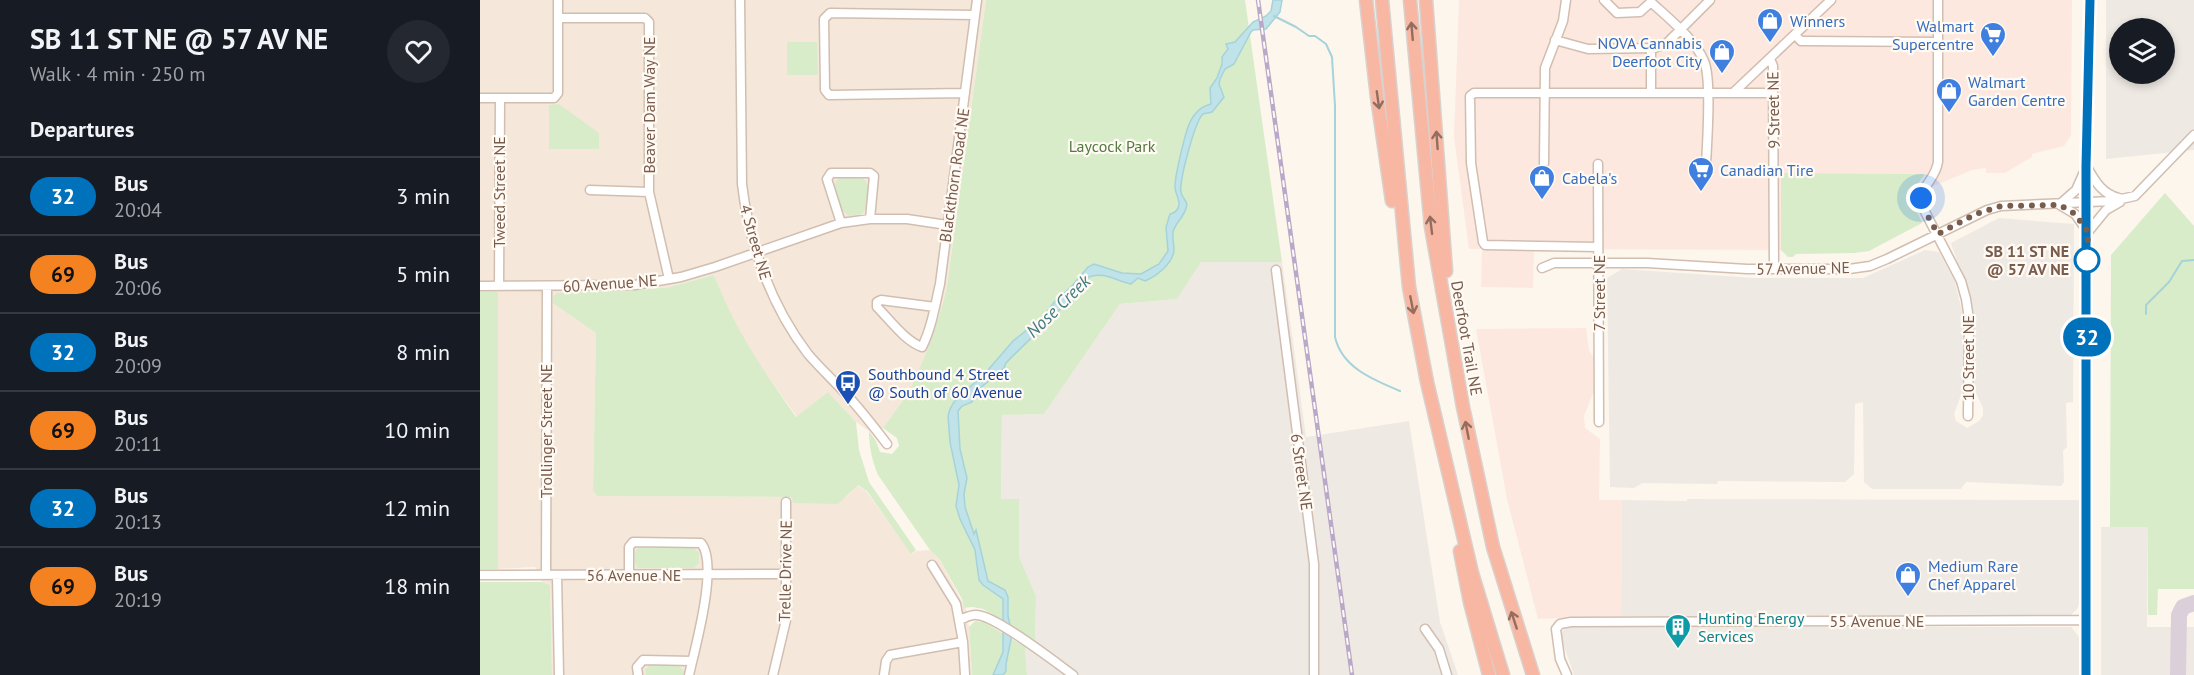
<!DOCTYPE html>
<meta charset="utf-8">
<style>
:root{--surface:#171b24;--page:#242831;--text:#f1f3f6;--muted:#9ea1a6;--line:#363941}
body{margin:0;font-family:"PT Sans",sans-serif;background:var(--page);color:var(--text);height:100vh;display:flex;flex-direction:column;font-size:22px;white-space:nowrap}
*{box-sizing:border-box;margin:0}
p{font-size:20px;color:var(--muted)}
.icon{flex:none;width:33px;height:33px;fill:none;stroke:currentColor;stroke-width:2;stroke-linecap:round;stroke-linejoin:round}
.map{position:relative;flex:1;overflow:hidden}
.panel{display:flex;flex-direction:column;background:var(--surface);width:480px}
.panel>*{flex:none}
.badge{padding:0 12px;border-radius:20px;font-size:21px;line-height:39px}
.fabs{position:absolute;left:1629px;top:18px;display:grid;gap:12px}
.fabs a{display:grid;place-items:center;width:66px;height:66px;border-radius:50%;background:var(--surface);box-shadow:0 3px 9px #0003;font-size:30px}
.you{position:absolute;width:30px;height:30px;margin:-15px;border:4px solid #fff;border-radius:50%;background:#1a73e8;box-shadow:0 0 0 9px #1a73e833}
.map>.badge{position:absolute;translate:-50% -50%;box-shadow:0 0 0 3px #fff}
h2{padding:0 30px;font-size:22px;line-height:54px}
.round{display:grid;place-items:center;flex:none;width:63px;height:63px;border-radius:32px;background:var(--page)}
.summary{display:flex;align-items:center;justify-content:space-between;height:102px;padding:0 30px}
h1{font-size:28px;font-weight:600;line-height:45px}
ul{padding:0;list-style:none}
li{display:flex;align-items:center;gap:18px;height:78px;padding:0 30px;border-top:2px solid var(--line)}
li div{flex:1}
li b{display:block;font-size:22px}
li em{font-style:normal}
li .badge{min-width:66px;font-weight:700;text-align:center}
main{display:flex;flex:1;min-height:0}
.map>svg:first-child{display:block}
.residential{fill:#f5e8da}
.commercial{fill:#fde8e0}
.industrial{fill:#efe9e4;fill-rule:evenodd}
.green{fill:#d8ecc9}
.water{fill:#bfe3e8;stroke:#a5d3da;stroke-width:1.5}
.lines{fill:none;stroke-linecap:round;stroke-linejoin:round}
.stream{stroke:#a5d3da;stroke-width:2}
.taxiway{stroke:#dbcfda;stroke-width:16}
.minor-casing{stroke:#d1beb0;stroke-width:11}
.highway-casing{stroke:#dad1cd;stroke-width:15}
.minor{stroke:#fff;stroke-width:8}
.highway{stroke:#f7b7a3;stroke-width:12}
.rail-casing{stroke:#b9a8c9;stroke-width:4.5}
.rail{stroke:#fffaf3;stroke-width:2;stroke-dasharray:7;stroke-linecap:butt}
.oneway{stroke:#936e5e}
.line-casing{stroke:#fff;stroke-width:14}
.line{stroke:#0072bc;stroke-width:9}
.walk{stroke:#7a5c4d;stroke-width:6;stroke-dasharray:0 10.8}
.stop-dot{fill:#fff;stroke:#0072bc;stroke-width:3}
.labels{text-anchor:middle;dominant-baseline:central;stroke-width:4.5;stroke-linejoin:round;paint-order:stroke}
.shop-label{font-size:16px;fill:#366cbe;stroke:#fffaf3;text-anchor:start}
.street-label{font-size:16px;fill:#7a5c4d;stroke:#fffaf3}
.park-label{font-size:16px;fill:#537a41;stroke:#fffaf3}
.stop-label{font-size:16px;font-weight:bold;fill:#7a5c4d;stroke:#fffaf3;text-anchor:end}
.transit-label{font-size:16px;fill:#164399;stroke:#fffaf3;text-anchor:start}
.culture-label{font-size:16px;fill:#0d838f;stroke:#fffaf3;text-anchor:start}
.water-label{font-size:18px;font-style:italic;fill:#437c86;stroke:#fffaf3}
</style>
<main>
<section class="panel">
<div class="summary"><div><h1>SB 11 ST NE @ 57 AV NE</h1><p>Walk · 4 min · 250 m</p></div><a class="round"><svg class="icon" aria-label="heart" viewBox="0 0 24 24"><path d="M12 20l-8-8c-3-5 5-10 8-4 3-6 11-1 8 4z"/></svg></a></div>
<h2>Departures</h2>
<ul>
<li><span class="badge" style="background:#0072bc;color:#fff">32</span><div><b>Bus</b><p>20:04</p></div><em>3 min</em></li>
<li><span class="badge" style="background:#f58220;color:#111">69</span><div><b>Bus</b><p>20:06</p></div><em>5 min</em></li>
<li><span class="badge" style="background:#0072bc;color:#fff">32</span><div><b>Bus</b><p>20:09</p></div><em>8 min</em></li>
<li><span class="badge" style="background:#f58220;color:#111">69</span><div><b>Bus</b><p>20:11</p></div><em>10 min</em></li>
<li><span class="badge" style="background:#0072bc;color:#fff">32</span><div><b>Bus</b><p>20:13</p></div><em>12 min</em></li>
<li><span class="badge" style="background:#f58220;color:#111">69</span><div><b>Bus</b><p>20:19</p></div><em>18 min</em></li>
</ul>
</section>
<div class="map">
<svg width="1714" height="675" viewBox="0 0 1714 675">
<rect width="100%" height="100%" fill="#fdf6ec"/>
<!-- residential -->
<path class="residential" d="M0,0H506L467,286L453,340L442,367L425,399L423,400L403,428L389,431L376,422L348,392L317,417L269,350L246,308L234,275L190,287L121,293L112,329L116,333L113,491L117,496L313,497V503L366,497L377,485L386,491L432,554L436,551L450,550L460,560L486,609L489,627L492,675H72L70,585L62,582L55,567L18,569V292H0Z"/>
<!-- commercial -->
<path class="commercial" d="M979,0H1592L1591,135L1584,146L1552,154V157L1525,173H1506V168L1492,170L1454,186L1445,174L1301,173V250L1054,249L1053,288L1001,287L1002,249H989L974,137Z
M1106,328L1109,351L1114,357V391L1104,416L1105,428L1120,439L1119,500H1142L1141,616L1058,619L1027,499L996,329Z"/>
<!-- industrial -->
<path class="industrial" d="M1626,0H1714V150L1626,159ZM1640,28H1684V74H1640Z
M1519,218L1594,224L1593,402L1586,403L1587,447L1583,451L1584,482L1581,486L1486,482L1481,489H1392L1384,482L1383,402L1375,404L1374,474L1365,482L1238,481L1237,484L1162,483L1154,488L1130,487L1127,278L1142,269L1275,278H1383L1445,250L1459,252L1475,282L1482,312L1484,387L1474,414L1476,421L1487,428L1499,421L1503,415V408L1494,389L1493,310L1471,243Z
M720,262H802L826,437L929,421L960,622L978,675H547L545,647L555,640L556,596L539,556V499H521L522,415L564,414L640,304L697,299Z
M1207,499L1599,500L1600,602L1597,609L1591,615L1580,618L1141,616L1142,500L1207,501Z
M1621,527H1668L1667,627H1714V675H1621Z
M1087,626L1591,627L1599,637L1600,675H1094L1082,641V632Z"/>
<!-- green -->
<path class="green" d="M506,0H765L802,262H721L697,299L640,304L564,414L522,415L521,499H539V556L556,596L555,640L503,609L493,607L484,608L482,599L460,560L450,550L398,475C392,461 389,446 389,431L396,441L400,452L412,454L419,446L417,438L403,428L423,400L425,399C444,362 458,326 467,286Z
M307,42H337L338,75H307Z
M79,104L119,133V149H69V105Z
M1301,173L1445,174L1439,182L1432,201L1442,223L1389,251L1374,253L1316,254L1313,257H1308L1301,250Z
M380,177C393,182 390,205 382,214L369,216L362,210L354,188L356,181L360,178Z
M1685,193L1714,226V589H1678L1677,615H1668V527H1630L1631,255Z
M234,275C255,330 283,370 316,417L348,392L376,422L379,450L389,482L436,550L431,554L387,491L378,485L358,504L313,503L312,497L117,496L113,491L116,333L73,303V296L77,293L159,290L190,287Z
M0,292H18V569H0Z
M158,548H214L219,553V563L214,568H158C153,562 153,554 158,548Z
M0,582H62L70,585L72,675H0Z
M495,621L504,622L545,647L547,675H492L489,627Z
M172,664L197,665L204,671L203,675H166L165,669Z"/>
<!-- water -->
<path class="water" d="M793,0H802L800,12L786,29L773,30L771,32L754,64L745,69L740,79L739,84L744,97L732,112L723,114C715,121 699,181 701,192C702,199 709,201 706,208C704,217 695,223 693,232C692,238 694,244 694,250C693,264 675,277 665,281L658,278L651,284C637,281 622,271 609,277C584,309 554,334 526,363L524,368L498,390L492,402L482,406L478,411L480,449L487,478L484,494L485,507L494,534L496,530L508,581L525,590L528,597V616L532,634L526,664V671L523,675H513L523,652V599L503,585L499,580L495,550L480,519L476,506L479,485L470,442L468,416L470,409L474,402L508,370L533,341L563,317L575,301L591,287L608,267L614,264L642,273L661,274L679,264L688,251L686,227L690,214C696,213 698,210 699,205C700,199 695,194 695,187C695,175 705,133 710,122C714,113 722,106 731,104L730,88L737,78L742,64V57L748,49L746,44L755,42L773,22L786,16L791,11Z"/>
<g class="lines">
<!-- stream -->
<path class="stream" d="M794,16L816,27L829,36H835L846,44L852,57L855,106V337C862,368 894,380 920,391
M1666,314V305L1689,282L1702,261L1714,260"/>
<!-- taxiway -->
<path class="taxiway" d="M1698,675L1699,615L1703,607L1714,603"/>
<defs>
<path id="minor" d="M260,0L262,184C269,244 291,306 328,354C340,368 354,381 366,394C381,410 394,427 407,444
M1124,0L1137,13L1160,12L1171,2C1188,18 1215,39 1224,61C1232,79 1227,142 1226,165
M1458,0V162C1455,181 1440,184 1442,206L1481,281L1486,299L1489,319L1488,416
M78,18H165L169,22V192L189,279
M1315,35L1321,41H1325L1458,42
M1075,40L1108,49L1175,48L1187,43L1230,0
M1171,48V93
M1290,59L1293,66L1294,269
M485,93L349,95L345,90L344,19L350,13L495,15
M1253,93H1293
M0,98H74L78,93V0
M1064,163L1065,68L1083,21L1086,0
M1118,164L1119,422
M1607,167C1615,181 1622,194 1639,198
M110,190L169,192
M1580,204L1596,190L1604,172
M1580,205L1595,214L1605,228
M361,223L347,179L351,173H390L394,176L390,219
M1608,232L1626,210L1640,202
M1118,247L1005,245L1003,242L991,163L990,96L994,93H1253L1351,0
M1062,268L1074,263H1167L1267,269H1369L1390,266L1407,259L1507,210L1521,206L1632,201L1655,196L1714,135
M796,270L834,564V675
M0,286L155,285L201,277L235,267L361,223L390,219H427L467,225
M19,286L20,98
M455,307L401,300L397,302V307C410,320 425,341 442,347C452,327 455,305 460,284L497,0
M452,565L476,604L483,642L485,675
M0,575L307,574
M66,575L67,286
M77,576L79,675
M149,576V547L153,542L221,543C239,564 215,648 209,675
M479,620C485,618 491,614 497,615C516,616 575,662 593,675
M945,629L959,649L967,675
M158,675L157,667L163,660L212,661
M293,675L306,620V502
M404,675L406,661L410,655L483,642
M1087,675L1080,659L1076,629L1080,624L1091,622L1605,620
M1606,675V167L1610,0"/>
<path id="highway" d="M886,0L897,97L912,201
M902,0L929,287L947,382L992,573L1023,675
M930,0L951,227L983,407L1013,547L1053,675
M946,0L966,271
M980,551L990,602L1009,675"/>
</defs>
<!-- minor casing -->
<use href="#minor" class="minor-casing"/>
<!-- highway casing -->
<use href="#highway" class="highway-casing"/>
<!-- minor -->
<use href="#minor" class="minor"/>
<!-- highway -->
<use href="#highway" class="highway"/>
<defs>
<path id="rail" d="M778,0L872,675"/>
</defs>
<!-- rail casing -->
<use href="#rail" class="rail-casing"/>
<!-- rail -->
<use href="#rail" class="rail"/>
</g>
<!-- one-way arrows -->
<defs><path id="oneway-shaft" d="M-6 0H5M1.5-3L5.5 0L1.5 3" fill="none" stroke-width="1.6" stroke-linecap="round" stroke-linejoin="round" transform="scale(1.5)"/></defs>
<g class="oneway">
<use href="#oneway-shaft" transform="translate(932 31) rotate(-95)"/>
<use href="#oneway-shaft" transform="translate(898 100) rotate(82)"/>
<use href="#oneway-shaft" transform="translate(957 140) rotate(-94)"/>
<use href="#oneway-shaft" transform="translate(951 225) rotate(-97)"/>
<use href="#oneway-shaft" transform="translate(932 305) rotate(79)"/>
<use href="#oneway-shaft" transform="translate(987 430) rotate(-101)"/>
<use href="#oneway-shaft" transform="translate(1034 620) rotate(-108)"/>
</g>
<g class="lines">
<defs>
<path id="line" d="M1606,675V166L1610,0"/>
</defs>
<!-- line casing -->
<use href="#line" class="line-casing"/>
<!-- line -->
<use href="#line" class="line"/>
<!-- walk -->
<path class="walk" d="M1441,198L1442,206L1458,234L1496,214L1521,206L1580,205L1595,214L1608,232L1607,260"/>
</g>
<!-- icons -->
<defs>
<symbol id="shop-pin" viewBox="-11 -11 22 30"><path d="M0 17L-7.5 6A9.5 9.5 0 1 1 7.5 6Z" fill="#3f7fe0" stroke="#fffaf3"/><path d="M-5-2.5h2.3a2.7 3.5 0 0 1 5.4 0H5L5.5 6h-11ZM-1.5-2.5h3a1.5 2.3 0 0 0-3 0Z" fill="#fff"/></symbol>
<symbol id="supermarket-pin" viewBox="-11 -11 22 30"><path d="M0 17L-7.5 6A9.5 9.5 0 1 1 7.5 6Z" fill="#3f7fe0" stroke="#fffaf3"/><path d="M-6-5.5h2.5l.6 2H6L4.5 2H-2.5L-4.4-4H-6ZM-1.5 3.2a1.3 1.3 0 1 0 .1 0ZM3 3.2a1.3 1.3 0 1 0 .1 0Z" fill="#fff"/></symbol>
<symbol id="bus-pin" viewBox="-11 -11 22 30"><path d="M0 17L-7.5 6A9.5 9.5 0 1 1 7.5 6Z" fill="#1a4fb4" stroke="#fffaf3"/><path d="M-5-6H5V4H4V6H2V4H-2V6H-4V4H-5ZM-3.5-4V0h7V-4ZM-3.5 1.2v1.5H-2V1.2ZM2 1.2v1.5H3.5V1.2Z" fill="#fff"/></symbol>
<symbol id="building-pin" viewBox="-11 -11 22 30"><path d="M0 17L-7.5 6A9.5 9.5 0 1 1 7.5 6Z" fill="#0f9aa8" stroke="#fffaf3"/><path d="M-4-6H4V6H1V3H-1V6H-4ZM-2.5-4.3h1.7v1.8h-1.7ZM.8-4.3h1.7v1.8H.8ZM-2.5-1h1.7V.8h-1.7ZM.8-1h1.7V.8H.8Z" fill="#fff"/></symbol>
</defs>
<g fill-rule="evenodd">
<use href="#shop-pin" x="1275" y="6" width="30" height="40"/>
<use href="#supermarket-pin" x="1498" y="20" width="30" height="40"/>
<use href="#shop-pin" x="1227" y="37" width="30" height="40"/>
<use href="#shop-pin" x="1454" y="76" width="30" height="40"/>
<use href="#supermarket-pin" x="1206" y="155" width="30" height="40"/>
<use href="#shop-pin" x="1047" y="163" width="30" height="40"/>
<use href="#bus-pin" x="353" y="368" width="30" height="40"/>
<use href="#shop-pin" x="1413" y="560" width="30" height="40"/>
<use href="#building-pin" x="1183" y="612" width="30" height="40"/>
</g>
<!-- markers -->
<circle class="stop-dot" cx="1607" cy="260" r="12"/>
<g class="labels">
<!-- shop labels -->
<g class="shop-label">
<text x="1310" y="21">Winners</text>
<text x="1494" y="26" text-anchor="end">Walmart<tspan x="1494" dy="18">Supercentre</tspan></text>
<text x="1222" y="43" text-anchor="end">NOVA Cannabis<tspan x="1222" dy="18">Deerfoot City</tspan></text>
<text x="1488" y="82">Walmart<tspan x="1488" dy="18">Garden Centre</tspan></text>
<text x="1240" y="170">Canadian Tire</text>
<text x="1082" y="178">Cabela's</text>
<text x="1448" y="566">Medium Rare<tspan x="1448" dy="18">Chef Apparel</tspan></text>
</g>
<!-- street labels -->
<g class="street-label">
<text transform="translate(169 105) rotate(-90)">Beaver Dam Way NE</text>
<text transform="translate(1293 110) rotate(-91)">9 Street NE</text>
<text transform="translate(474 175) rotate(-82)">Blackthorn Road NE</text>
<text transform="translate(19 192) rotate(-90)">Tweed Street NE</text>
<text transform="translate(276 242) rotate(74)">4 Street NE</text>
<text transform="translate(1323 268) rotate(-1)">57 Avenue NE</text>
<text transform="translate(130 283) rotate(-4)">60 Avenue NE</text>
<text transform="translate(1119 293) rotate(-90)">7 Street NE</text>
<text transform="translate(987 338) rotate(80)">Deerfoot Trail NE</text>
<text transform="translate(1488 358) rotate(-90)">10 Street NE</text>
<text transform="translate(66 431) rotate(-90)">Trollinger Street NE</text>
<text transform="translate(822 472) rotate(82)">6 Street NE</text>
<text transform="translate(305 571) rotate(-89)">Trelle Drive NE</text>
<text x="154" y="575">56 Avenue NE</text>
<text x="1397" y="621">55 Avenue NE</text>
</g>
<!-- park labels -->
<g class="park-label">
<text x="632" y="146">Laycock Park</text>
</g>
<!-- stop labels -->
<g class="stop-label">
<text x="1589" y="251">SB 11 ST NE<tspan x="1589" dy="18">@ 57 AV NE</tspan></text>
</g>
<!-- transit labels -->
<g class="transit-label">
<text x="388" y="374">Southbound 4 Street<tspan x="388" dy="18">@ South of 60 Avenue</tspan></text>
</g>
<!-- culture labels -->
<g class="culture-label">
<text x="1218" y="618">Hunting Energy<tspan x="1218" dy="18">Services</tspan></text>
</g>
<!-- water labels -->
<g class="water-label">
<text transform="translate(578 306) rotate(-44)">Nose Creek</text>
</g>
</g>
</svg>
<div class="fabs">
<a><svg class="icon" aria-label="layers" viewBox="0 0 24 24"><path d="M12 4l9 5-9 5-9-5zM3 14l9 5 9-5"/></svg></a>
</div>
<div class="you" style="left:1441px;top:198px"></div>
<b class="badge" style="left:1607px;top:337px;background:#0072bc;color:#fff">32</b>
</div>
</main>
